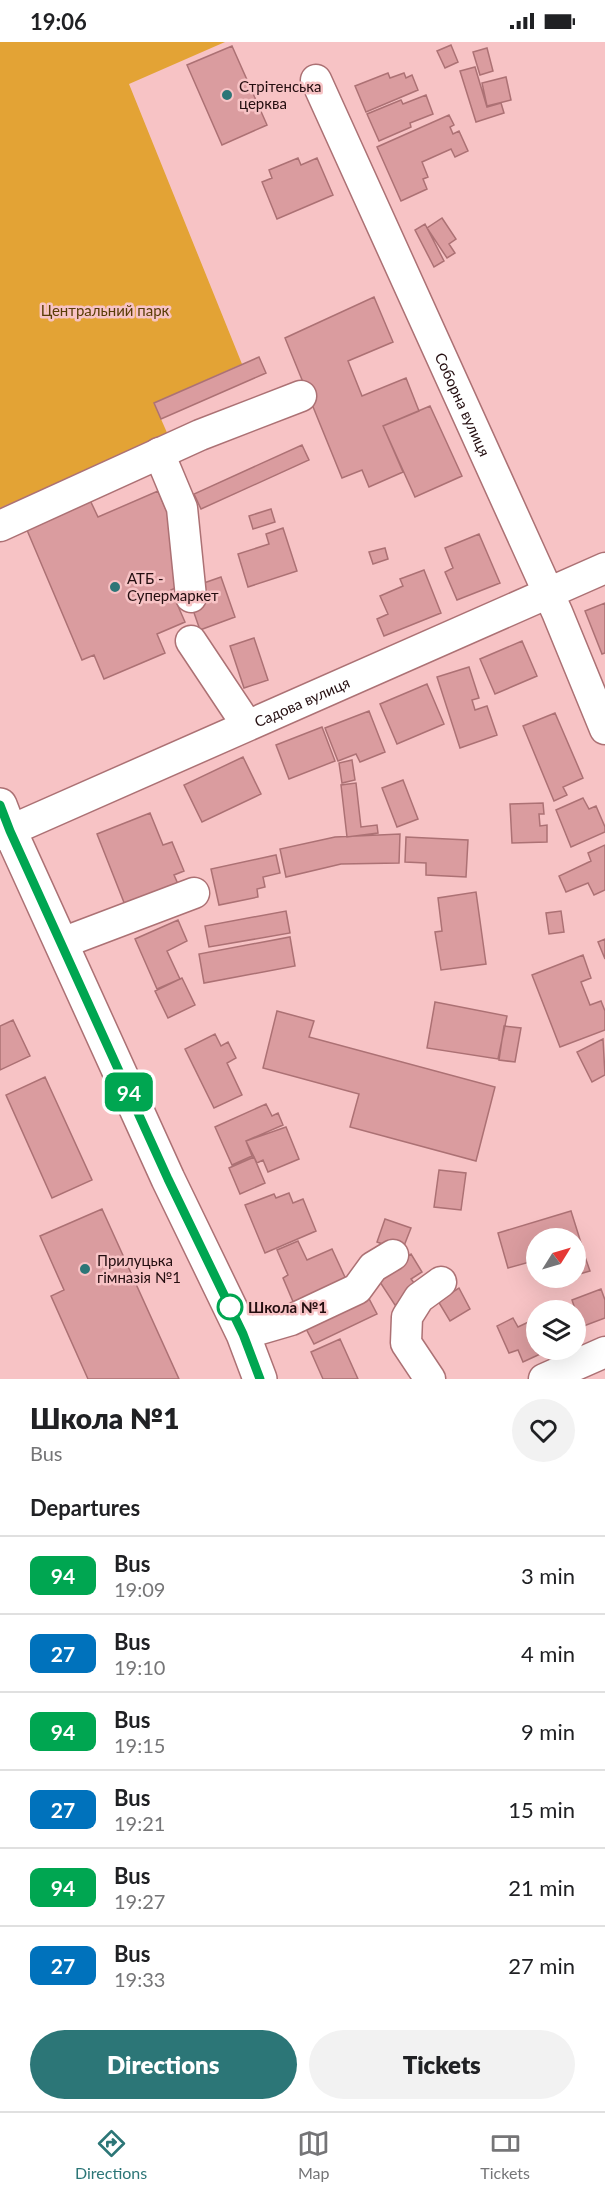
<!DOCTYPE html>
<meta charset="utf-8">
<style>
:root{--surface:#fff;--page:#f2f2f2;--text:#202124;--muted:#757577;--line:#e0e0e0;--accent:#2c7677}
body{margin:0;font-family:Lato,sans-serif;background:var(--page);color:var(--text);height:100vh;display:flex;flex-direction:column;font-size:22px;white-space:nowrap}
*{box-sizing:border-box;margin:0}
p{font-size:20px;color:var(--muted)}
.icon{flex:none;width:33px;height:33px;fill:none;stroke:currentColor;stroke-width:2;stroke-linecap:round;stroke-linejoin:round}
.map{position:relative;height:1337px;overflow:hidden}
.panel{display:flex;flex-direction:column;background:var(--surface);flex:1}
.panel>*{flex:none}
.badge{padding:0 12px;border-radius:9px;font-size:21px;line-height:39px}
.needle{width:39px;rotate:53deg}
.buttons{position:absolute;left:526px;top:1186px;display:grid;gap:12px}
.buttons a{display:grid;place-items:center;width:60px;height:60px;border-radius:50%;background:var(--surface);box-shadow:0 6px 24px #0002;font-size:30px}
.map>.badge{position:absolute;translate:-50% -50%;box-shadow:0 0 0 3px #fff}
h2{padding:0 30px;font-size:22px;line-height:54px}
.round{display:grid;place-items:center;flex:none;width:63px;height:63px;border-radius:32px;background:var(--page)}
.head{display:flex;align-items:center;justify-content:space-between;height:102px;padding:0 30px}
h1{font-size:28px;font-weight:800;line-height:45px}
.button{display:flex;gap:12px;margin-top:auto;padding:12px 30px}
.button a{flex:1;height:69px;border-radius:36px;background:var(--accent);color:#fff;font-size:24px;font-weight:800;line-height:69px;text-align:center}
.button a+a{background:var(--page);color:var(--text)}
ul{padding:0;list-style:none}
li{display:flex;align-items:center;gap:18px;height:78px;padding:0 30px;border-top:2px solid var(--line)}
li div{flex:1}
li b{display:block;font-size:22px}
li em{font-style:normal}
li .badge{min-width:66px;font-weight:700;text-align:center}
.status{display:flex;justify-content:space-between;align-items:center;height:42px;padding:0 30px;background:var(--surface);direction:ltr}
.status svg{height:16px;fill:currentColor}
.menu{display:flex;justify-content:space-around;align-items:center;height:84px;border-top:2px solid var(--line);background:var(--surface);font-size:16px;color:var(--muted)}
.menu a{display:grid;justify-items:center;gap:3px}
.menu .on{color:var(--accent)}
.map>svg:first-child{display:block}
.green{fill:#e3a335}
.building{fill:#da9c9f;stroke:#ac7174;stroke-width:1.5}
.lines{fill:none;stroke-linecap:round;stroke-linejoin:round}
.minor-casing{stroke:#ac7174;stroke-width:33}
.major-casing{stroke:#ac7174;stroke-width:36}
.minor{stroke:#fff;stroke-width:30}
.major{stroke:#fff;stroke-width:33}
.line-casing{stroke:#fff;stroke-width:14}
.line{stroke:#00a651;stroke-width:9}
.poi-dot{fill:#2c7677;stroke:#f7c3c5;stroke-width:2}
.stop-dot{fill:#fff;stroke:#00a651;stroke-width:3}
.labels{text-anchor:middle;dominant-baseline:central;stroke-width:5;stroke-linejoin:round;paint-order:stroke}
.poi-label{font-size:15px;fill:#240e10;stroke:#f7c3c5;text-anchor:start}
.park-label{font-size:15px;fill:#5a3d07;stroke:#f7c3c5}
.street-label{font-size:15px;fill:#240e10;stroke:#f7c3c5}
.stop-label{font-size:15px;font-weight:bold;fill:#240e10;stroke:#f7c3c5;text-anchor:start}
</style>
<div class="status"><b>19:06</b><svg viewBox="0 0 49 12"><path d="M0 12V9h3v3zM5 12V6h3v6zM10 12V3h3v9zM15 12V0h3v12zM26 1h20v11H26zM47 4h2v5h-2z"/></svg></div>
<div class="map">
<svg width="605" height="1337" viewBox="0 0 605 1337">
<rect width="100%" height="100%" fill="#f7c3c5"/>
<!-- green -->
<path class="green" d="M0,0H225L129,42L242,322L154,361L168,393L0,466Z"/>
<!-- building -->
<path class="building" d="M451,3L458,20L445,26L437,9Z
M232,4L267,83L222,103L187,23Z
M487,6L493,29L480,33L473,10Z
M475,25L487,65L501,61L504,71L476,80L460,29Z
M388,31L390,36L404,31L406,36L412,33L418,48L366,70L355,44Z
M506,35L511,58L487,64L482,41Z
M426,53L433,72L410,81L411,85L379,99L367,72L401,58L403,62Z
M449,73L454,83L450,85L453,92L459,89L468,109L455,115L451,107L422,120L428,135L423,137L427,147L401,159L377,105Z
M298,116L301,123L317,116L333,153L277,177L262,140L272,136L269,128Z
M442,176L456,197L449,202L455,211L447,216L427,186Z
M425,182L444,219L434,225L415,188Z
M374,255L393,300L348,319L362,354L406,336L419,369L383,384L403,430L369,445L362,428L342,436L285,296Z
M259,315L266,331L161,377L154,361Z
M430,364L462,434L415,455L383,384Z
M302,403L309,418L201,467L194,452Z
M158,449L182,505L171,510L185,542L171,548L185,580L157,592L165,611L104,637L94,613L82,618L24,481L88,454L98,475Z
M271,467L275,480L253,487L249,474Z
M283,486L297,529L248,545L238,512L269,502L266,492Z
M479,492L500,541L457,558L445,530L453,526L445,506Z
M385,506L388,517L373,522L369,510Z
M424,528L441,571L384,594L377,577L388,572L380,554L403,544L400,537Z
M221,535L235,575L200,588L192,565L208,559L201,542Z
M605,561V611L602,612L585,569Z
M254,596L268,638L244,646L230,604Z
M522,599L537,634L495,652L480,617Z
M469,625L479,656L472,658L475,668L487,664L497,693L460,706L437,635Z
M427,642L444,682L397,702L380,662Z
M369,669L385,710L360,720L356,712L338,719L325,686Z
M555,671L583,736L563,745L567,753L554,759L523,684Z
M322,685L335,719L289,737L276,703Z
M243,715L261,752L202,780L184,743Z
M352,718L355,738L342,741L339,721Z
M403,738L418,777L397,785L382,746Z
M356,741L361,785L377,783L378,791L347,795L341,743Z
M583,756L589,767L596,764L605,785V790L571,805L556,768Z
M543,761L544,772H539L540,784L547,783V800L512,801L510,762Z
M150,771L163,803L172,800L184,829L174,833L178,842L125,863L97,792Z
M400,792L399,821L341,822L286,835L280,807L335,795Z
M406,795L468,798L466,835L426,833V821L405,820Z
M605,803V848L594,853L588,841L566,850L559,834L591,819L588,811Z
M276,813L280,831L263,835L265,845L257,847L258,855L219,863L211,827Z
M476,850L486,922L441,928L435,890L442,889L438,856Z
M286,869L290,891L209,905L205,884Z
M561,869L564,890L549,892L546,871Z
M178,878L187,899L167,909L180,937L157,947L135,897Z
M290,895L295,924L204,941L199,912Z
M605,897V917L598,900Z
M583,913L591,936L581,940L590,963L601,959L605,969V988L560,1005L532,933Z
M182,936L195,963L168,976L155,949Z
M435,960L507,974L498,1017L427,1006Z
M277,969L314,979L309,995L495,1045L476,1119L350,1085L359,1052L263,1026Z
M13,978L30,1014L0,1028V984Z
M504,984L521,986L515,1020L499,1018Z
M215,992L221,1004L228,1000L236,1016L227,1021L242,1053L214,1066L185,1007Z
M603,997L605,1033L592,1040L577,1010Z
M45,1035L92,1138L52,1156L6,1053Z
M266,1062L272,1074L278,1071L283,1083L246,1099L252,1114L232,1123L215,1085Z
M286,1085L299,1117L268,1130L263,1118L257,1121L246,1099Z
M254,1115L265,1141L240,1152L229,1126Z
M439,1128L466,1131L461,1168L434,1165Z
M289,1151L293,1161L303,1157L316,1189L265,1211L245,1163L274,1152L276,1156Z
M102,1167L179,1337H88L51,1254L64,1248L40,1194Z
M571,1169L582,1204L576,1206V1197H537V1218L508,1226L498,1191Z
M385,1177L411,1186L402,1209L377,1200Z
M298,1199L307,1218L332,1207L350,1246L297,1269L283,1236L288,1233L277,1208Z
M411,1212L422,1230L411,1237L419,1247L395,1263L376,1234Z
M584,1212L590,1229L576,1233V1214Z
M459,1246L470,1267L450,1279L438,1259Z
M601,1247L605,1258V1276L581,1285L572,1258Z
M365,1249L377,1272L314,1302L302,1279Z
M513,1276L518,1285L537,1276V1308H549L523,1320L518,1308L509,1311L497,1284Z
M340,1297L358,1337H323L311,1310Z"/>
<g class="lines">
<defs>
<g id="minor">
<path id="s1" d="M316,38L557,570L605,687"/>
<path d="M159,411L182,466L191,555"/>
<path d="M0,484L200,393L301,354"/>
<path d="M191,599L247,683"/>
<path id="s2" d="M0,793L605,526"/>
<path d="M62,901L194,851"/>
<path d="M243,1292L291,1278L357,1247L373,1225L393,1213"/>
<path d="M430,1337L406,1301L407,1275L419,1256L441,1240"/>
<path d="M544,1337L605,1310"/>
</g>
<path id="major" d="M0,763L10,789L168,1137L243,1292L260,1337"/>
</defs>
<!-- minor casing -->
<use href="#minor" class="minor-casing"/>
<!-- major casing -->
<use href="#major" class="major-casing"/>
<!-- minor -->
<use href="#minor" class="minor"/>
<!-- major -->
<use href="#major" class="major"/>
</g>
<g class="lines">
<defs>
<path id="line" d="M0,763L10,789L168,1137L243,1292L260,1337"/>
</defs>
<!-- line casing -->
<use href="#line" class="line-casing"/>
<!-- line -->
<use href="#line" class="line"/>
</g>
<!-- markers -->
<g class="poi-dot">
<circle cx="227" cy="53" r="6"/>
<circle cx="115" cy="545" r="6"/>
<circle cx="85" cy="1227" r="6"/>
</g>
<circle class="stop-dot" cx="230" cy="1265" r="12"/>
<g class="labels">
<!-- poi labels -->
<g class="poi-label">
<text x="239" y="44">Стрітенська<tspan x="239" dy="17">церква</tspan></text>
<text x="127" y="536">АТБ -<tspan x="127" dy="17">Супермаркет</tspan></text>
<text x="97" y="1218">Прилуцька<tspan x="97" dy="17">гімназія №1</tspan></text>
</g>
<!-- park labels -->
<g class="park-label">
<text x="105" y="268">Центральний парк</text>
</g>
<!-- street labels -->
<g class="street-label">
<text stroke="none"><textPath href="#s1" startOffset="356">Соборна вулиця</textPath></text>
<text stroke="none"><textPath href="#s2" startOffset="330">Садова вулиця</textPath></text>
</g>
<!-- stop labels -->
<g class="stop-label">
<text x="248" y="1265">Школа №1</text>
</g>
</g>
</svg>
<div class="buttons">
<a><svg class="needle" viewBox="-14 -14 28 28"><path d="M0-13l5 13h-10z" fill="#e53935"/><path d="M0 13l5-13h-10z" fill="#757577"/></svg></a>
<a><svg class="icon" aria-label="layers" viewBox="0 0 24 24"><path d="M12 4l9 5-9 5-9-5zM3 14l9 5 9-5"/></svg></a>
</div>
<b class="badge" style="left:129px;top:1050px;background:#00a651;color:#fff">94</b>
</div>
<section class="panel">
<div class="head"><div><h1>Школа №1</h1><p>Bus</p></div><a class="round"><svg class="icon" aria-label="heart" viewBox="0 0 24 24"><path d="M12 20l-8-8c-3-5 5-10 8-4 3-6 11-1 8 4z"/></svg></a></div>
<h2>Departures</h2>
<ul>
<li><span class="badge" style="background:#00a651;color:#fff">94</span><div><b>Bus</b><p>19:09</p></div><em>3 min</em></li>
<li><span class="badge" style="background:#0072bc;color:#fff">27</span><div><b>Bus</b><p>19:10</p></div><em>4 min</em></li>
<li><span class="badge" style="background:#00a651;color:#fff">94</span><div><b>Bus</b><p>19:15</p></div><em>9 min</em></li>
<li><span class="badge" style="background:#0072bc;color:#fff">27</span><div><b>Bus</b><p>19:21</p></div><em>15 min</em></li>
<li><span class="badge" style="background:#00a651;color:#fff">94</span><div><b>Bus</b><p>19:27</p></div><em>21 min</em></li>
<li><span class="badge" style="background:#0072bc;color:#fff">27</span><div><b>Bus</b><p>19:33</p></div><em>27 min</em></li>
</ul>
<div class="button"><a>Directions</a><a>Tickets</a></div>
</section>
<nav class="menu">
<a class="on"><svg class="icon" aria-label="directions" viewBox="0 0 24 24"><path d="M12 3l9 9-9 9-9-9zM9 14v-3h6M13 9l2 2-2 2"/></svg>Directions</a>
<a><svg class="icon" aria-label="map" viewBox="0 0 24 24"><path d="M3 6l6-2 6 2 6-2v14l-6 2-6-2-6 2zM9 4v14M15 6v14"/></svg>Map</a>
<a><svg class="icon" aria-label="tickets" viewBox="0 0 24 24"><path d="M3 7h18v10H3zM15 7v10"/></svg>Tickets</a>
</nav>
